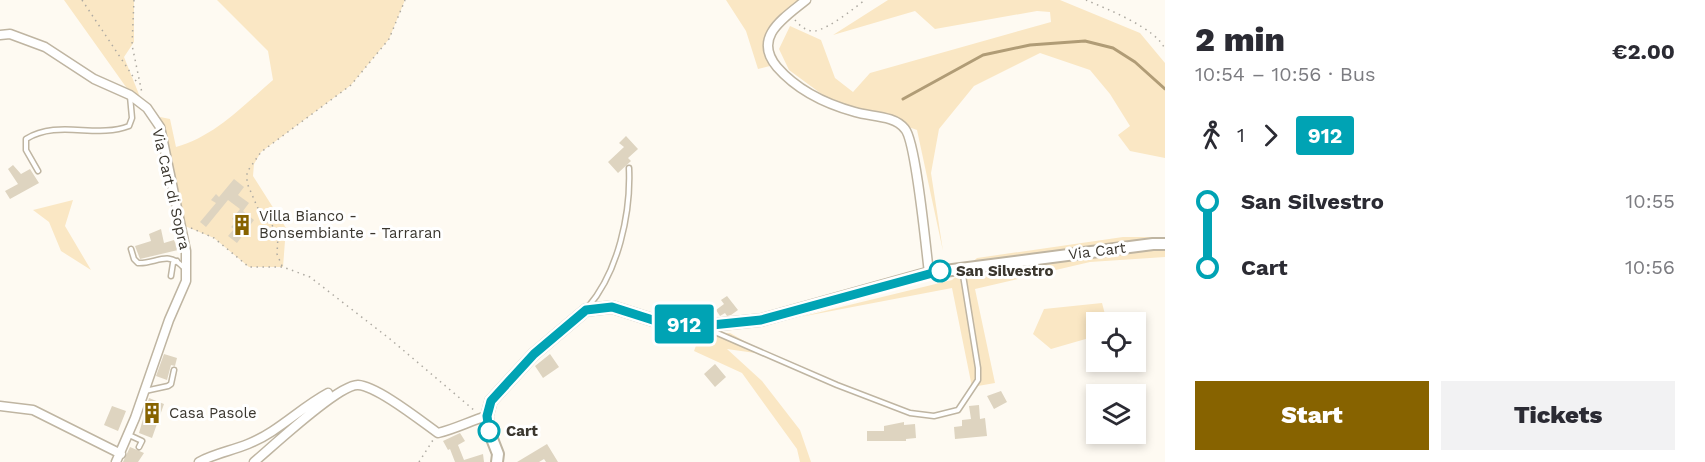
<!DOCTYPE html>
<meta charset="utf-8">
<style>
:root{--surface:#fff;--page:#f2f2f3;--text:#2b2b33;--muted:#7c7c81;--accent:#876300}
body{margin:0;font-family:"Work Sans",sans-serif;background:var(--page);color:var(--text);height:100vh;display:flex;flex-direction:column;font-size:22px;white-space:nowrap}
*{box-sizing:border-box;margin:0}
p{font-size:20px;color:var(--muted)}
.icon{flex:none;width:33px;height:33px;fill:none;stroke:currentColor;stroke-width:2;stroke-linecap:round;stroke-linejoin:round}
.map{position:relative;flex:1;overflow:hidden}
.sheet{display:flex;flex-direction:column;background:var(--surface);width:540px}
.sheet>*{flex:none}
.badge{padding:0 12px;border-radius:4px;font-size:21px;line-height:39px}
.fabs{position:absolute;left:1086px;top:312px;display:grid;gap:12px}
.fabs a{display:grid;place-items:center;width:60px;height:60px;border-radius:0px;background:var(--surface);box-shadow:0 3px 9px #0003;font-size:30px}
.map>.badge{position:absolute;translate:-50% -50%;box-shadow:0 0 0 3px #fff}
.legs{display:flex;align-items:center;gap:9px;height:66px;padding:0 30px;font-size:20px}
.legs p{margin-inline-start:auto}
.headline{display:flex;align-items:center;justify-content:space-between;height:102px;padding:0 30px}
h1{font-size:33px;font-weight:800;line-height:45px}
.action{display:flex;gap:12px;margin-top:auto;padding:12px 30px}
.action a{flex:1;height:69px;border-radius:0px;background:var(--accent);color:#fff;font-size:24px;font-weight:800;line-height:69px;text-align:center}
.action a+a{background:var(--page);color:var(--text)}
ul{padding:0 30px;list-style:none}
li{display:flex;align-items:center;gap:21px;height:66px;font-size:22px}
li i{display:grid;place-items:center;width:9px;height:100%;margin:0 8px;background:currentColor}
li i::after{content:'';width:15px;height:15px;margin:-8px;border:4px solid;border-radius:50%;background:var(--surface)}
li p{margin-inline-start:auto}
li:first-child i{background:linear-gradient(#0000 50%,currentColor 0)}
li:last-child i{background:linear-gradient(currentColor 50%,#0000 0)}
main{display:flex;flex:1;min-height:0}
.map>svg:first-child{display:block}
.green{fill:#fae7c4}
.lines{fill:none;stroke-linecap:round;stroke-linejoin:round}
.stream{stroke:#b09c76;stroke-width:3}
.building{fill:#ded4c0}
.service-casing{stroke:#bfb5a2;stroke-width:7}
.minor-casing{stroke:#bfb5a2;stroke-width:11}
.tertiary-casing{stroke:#bfb5a2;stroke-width:14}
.path{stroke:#aeaaa2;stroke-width:1.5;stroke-dasharray:1.5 4.5;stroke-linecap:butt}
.service{stroke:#fff;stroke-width:4}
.minor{stroke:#fff;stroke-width:8}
.tertiary{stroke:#fff;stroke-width:10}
.line-1-casing{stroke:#fff;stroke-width:14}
.line-1{stroke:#00a3b4;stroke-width:9}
.stop-1-dot{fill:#fff;stroke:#00a3b4;stroke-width:3}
.labels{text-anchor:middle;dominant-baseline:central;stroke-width:6;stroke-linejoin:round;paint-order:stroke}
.street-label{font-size:15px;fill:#3b372f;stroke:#fff}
.poi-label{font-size:15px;fill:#3b372f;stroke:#fff;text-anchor:start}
.stop-label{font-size:15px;font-weight:bold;fill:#3b372f;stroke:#fff;text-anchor:start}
</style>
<main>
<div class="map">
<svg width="1165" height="462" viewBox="0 0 1165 462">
<rect width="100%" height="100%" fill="#fefaf2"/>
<!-- green -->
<path class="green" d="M64,0H134V42L124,57L140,97L126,87Z
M217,0H405L389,39L351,85L261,152L254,164L253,176L286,228L283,267H249L214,238L180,224L182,221L160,117L170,119L176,147C214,137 244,105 273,80L268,51Z
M726,0H803L764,37L770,66L758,69L746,31Z
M888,0H1060L1140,33L1165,63V158L1130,151L1118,135L1130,126L1110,94L1090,70L1040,53L974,86L939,129L931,173L943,251L917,130L827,98L789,70L779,49L790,26L821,40L835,78L853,92L870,73L1051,22L1050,12L1037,11L935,29L915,11L833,35Z
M73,200L65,226L91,270L61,251L49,222L33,210Z
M1123,237H1165V257L1090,262L975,289L995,383L972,387L952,288L800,317L952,280L977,258Z
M1102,303L1106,318L1116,322H1096V336L1051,349L1033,334L1044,309Z
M730,333L769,355L727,349L762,381L800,430L811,462H800L797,449L742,373L694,351L700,335Z"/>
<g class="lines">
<!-- stream -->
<path class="stream" d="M903,99L983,55L1030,45L1085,41L1113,48L1135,62L1165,89"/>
</g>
<!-- building -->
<path class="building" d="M626,136L638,149L628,158L631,161L618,173L608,162L624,147L619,143Z
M13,165L21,174L30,169L39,183L10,199L5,191L18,184L8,169Z
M234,179L244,187L238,195L249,203L243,211L254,220L237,243L228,236L234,229L231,227L236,222L232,219L240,209L228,200L206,227L200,222L216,203L211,200L216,194L219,197Z
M161,229L164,243L174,240L178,250L140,259L135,246L151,241L149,234Z
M727,296L738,310L731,315L727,316L725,313L720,316L716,310L724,304L721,300Z
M655,331L675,332L674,343L654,341Z
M164,354L177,358L175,366L171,365L167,380L156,376Z
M550,354L559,367L543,378L535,366Z
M715,364L726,377L715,387L704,374Z
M1001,391L1007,402L994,409L987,396Z
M149,398L164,404L152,438L139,433Z
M979,405L980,419L985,418L987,436L955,439L954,427L962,426V420L971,419L969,406Z
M112,406L126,411L118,431L104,425Z
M904,422V425L915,424L916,438L906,439V441H867V431H884V426Z
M460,433L465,441L458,445L464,460L483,454L484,462H455L450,449L448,450L443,441Z
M547,444L558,462H546L544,459L539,462H517Z
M130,447L144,453L138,462H123Z"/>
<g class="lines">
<defs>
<path id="service" d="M38,171L26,150V139C58,119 96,139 129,126L132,118L130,96
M131,249L134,259L138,263C156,264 168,250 183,267
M171,276L173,263L177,261
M588,307C618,272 631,214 629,168
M708,329L837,385L910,413L934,416L958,410L978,380V368L962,269
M145,391L168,386L171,384L174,370
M129,435L142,441L139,447"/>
<path id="minor" d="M806,0C784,18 752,37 777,67C797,90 826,104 855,112C871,117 894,115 905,129C916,142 926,249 929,273
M0,35L10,34L45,47L94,79L130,95L147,108L160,127L186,251V281L169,320L135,418L116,462
M0,406L33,410L121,454
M199,462C216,453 231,451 248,444C278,432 300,408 328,393
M254,462C272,447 339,384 358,385C377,386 421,421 438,433C455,429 470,421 487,416"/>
<path id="tertiary" d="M497,462L498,454L489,431L487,416L491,401L534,354L586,310L612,307L656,321L702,326L761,320L929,273L1153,244H1165"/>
</defs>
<!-- service casing -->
<use href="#service" class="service-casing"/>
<!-- minor casing -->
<use href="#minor" class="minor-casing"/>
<!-- tertiary casing -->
<use href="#tertiary" class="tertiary-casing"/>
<!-- path -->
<path class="path" d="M82,0L138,84
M134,0L132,45L142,93
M1086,0C1107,9 1156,28 1165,49
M795,20C799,25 807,32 815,31C830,28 853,9 865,0
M191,228L214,238L249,267H283L310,277L390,339L475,411
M282,266L277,254L278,236L272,225L263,219L256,204L247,183V172L261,152L351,85L389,39L405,0
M419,462L433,440"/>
<!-- service -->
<use href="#service" class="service"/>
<!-- minor -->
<use href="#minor" class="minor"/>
<!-- tertiary -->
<use href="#tertiary" class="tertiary"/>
</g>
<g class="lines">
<defs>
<path id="line-1" d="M489,431L487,416L491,401L534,354L586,310L612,307L656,321L702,326L761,320L940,271"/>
</defs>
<!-- line-1 casing -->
<use href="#line-1" class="line-1-casing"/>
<!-- line-1 -->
<use href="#line-1" class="line-1"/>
</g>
<!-- icons -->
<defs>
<symbol id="building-bare" viewBox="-9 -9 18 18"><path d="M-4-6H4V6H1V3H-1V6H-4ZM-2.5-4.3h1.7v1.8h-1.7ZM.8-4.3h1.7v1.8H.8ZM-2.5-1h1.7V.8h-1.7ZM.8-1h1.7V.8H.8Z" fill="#876300" stroke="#fff" stroke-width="2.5" paint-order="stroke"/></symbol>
</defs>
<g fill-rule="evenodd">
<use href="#building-bare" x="227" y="210" width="30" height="30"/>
<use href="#building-bare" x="137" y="398" width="30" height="30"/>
</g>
<!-- markers -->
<g class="stop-1-dot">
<circle cx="940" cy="271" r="10"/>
<circle cx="489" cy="431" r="10"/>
</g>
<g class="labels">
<!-- street labels -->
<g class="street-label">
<text transform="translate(171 189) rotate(77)">Via Cart di Sopra</text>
<text transform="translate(1097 251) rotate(-7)">Via Cart</text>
</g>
<!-- poi labels -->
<g class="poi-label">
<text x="259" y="216">Villa Bianco -<tspan x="259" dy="17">Bonsembiante - Tarraran</tspan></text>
<text x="169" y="413">Casa Pasole</text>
</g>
<!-- stop labels -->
<g class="stop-label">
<text x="956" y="271">San Silvestro</text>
<text x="506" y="431">Cart</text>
</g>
</g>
</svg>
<div class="fabs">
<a><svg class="icon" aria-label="locate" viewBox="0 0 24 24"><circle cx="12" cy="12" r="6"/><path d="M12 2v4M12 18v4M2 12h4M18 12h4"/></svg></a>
<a><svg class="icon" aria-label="layers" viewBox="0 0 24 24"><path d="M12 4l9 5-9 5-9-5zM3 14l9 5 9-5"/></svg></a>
</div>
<b class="badge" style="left:684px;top:324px;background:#00a3b4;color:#fff">912</b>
</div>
<section class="sheet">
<div class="headline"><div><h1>2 min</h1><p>10:54 – 10:56 · Bus</p></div><b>€2.00</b></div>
<div class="legs"><svg class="icon" aria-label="walk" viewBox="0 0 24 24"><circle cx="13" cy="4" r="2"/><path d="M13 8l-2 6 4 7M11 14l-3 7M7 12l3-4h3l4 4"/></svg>1<svg class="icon" aria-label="forward" viewBox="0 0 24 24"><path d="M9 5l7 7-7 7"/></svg><b class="badge" style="background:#00a3b4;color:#fff">912</b></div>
<ul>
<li><i style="color:#00a3b4"></i><b>San Silvestro</b><p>10:55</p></li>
<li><i style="color:#00a3b4"></i><b>Cart</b><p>10:56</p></li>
</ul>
<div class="action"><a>Start</a><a>Tickets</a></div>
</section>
</main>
